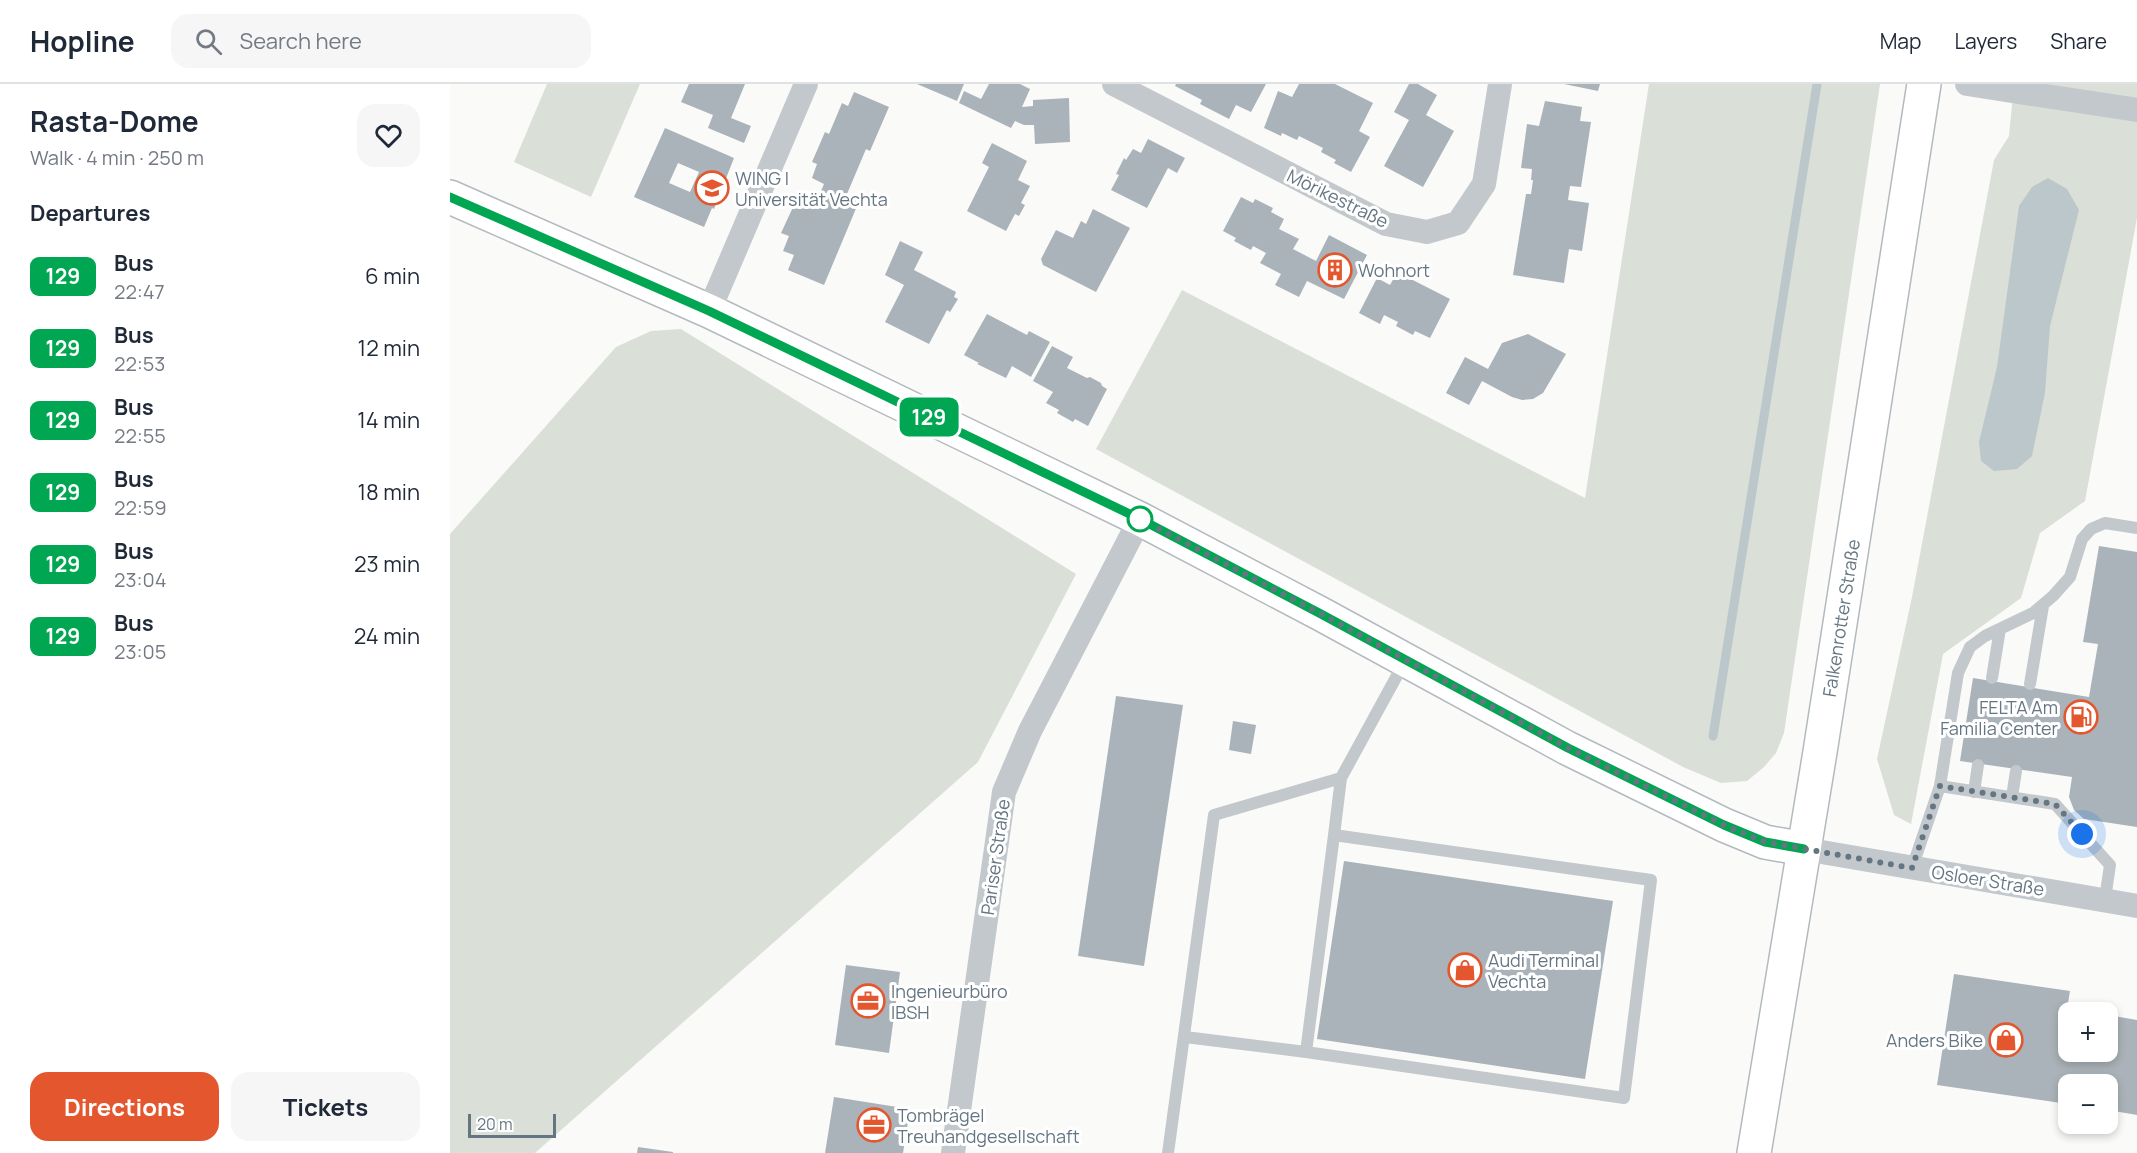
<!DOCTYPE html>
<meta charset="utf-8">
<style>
:root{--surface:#fff;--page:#f6f6f7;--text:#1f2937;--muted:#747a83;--line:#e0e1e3;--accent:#e4572e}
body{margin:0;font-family:Manrope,sans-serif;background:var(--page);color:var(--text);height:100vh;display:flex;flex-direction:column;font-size:22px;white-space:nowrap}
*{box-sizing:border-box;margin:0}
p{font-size:20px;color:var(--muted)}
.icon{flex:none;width:33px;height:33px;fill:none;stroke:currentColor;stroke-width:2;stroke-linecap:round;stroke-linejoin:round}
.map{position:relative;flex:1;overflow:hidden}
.drawer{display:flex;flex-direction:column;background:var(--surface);width:450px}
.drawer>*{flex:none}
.badge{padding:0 12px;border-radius:9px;font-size:21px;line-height:39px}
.fabs{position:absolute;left:1608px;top:918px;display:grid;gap:12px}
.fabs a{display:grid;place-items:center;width:60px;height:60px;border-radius:12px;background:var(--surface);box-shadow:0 3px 9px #0003;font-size:30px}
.scale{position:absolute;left:18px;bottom:15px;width:88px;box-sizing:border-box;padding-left:6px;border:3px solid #657683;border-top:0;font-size:16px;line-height:21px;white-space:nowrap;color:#657683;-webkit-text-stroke:4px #fff;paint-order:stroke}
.you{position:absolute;width:30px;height:30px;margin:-15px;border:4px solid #fff;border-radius:50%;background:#1a73e8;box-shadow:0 0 0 9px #1a73e833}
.map>.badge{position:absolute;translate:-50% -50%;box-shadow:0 0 0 3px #fff}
h2{padding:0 30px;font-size:22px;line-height:54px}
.round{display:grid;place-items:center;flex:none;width:63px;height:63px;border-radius:18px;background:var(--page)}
.head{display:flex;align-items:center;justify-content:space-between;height:102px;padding:0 30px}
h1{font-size:28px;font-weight:700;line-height:45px}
.action{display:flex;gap:12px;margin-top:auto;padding:12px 30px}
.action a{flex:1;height:69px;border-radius:18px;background:var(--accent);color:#fff;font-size:24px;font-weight:700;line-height:69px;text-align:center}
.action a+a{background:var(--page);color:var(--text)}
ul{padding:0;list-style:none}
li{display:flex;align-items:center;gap:18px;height:72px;padding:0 30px}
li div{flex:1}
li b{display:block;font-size:22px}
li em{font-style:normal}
li .badge{min-width:66px;font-weight:700;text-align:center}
header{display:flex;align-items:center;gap:36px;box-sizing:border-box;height:84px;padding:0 30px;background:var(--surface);border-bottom:2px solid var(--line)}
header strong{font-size:28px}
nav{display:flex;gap:33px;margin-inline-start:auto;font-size:21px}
.search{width:420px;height:54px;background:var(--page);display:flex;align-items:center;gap:15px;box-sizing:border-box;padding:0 21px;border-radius:18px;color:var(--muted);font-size:22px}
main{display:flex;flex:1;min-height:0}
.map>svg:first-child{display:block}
.green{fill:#dadfd7}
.water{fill:#bbc7cb}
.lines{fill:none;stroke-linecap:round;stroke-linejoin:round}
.stream{stroke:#bbc7cb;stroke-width:9}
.building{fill:#aab3b9;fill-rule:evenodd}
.secondary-casing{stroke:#b3babf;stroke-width:36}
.lane{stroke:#c3c8cc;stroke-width:12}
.street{stroke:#c3c8cc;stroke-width:24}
.secondary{stroke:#fff;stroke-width:33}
.line-casing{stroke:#fff;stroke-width:14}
.line{stroke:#00a651;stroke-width:9}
.walk{stroke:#657683;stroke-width:6;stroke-dasharray:0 10.8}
.stop-dot{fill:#fff;stroke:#00a651;stroke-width:3}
.labels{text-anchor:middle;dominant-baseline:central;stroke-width:6;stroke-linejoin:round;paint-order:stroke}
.poi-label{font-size:18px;fill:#657683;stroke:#fff;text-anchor:start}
.street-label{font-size:18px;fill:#657683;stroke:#fff}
</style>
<header>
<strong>Hopline</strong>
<div class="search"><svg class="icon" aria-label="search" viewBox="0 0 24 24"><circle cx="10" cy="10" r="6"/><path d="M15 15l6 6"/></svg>Search here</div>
<nav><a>Map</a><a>Layers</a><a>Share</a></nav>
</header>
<main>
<section class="drawer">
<div class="head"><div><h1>Rasta-Dome</h1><p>Walk · 4 min · 250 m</p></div><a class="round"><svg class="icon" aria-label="heart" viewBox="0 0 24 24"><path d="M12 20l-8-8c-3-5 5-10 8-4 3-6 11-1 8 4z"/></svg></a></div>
<h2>Departures</h2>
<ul>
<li><span class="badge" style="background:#00a651;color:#fff">129</span><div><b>Bus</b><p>22:47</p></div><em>6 min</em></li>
<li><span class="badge" style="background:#00a651;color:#fff">129</span><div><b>Bus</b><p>22:53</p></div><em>12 min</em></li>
<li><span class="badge" style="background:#00a651;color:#fff">129</span><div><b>Bus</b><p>22:55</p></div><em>14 min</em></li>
<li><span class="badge" style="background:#00a651;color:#fff">129</span><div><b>Bus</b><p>22:59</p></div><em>18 min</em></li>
<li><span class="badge" style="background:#00a651;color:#fff">129</span><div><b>Bus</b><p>23:04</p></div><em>23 min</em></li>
<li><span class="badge" style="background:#00a651;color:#fff">129</span><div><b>Bus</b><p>23:05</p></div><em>24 min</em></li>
</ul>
<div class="action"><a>Directions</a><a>Tickets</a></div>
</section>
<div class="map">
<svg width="1687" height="1069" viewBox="0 0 1687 1069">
<rect width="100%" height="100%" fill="#fafaf8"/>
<!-- green -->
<path class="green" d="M97,0H190L141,113L64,78Z
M1199,0H1430L1334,649L1326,669L1314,683L1297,697L1271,699L1233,683L646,365L732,206L1135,414Z
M1564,0H1687V134L1635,417L1590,449L1571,514L1493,570L1461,740L1444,731L1427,675L1462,513L1544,76L1559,52Z
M231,245L626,490L528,678L85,1069H0V450L166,263L201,247Z"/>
<!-- water -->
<path class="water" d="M1598,94L1617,105L1629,126L1600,242L1595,309L1582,372L1567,385L1544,387L1531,377L1529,358L1547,283L1569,122L1582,103Z"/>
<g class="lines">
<!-- stream -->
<path class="stream" d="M1263,652L1367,0"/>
</g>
<!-- building -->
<path class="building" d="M239,0H295L281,34L301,42L294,59L258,44L263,31L231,18Z
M467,0H514L507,17Z
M539,0H570L580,5L572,23L583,22V16L619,14L620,58L585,60L584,41H574L565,37L561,44L509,19L514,7L531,15Z
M726,0H816L801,28L786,21L779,35L750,20L752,16L725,2Z
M849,0H885L923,19L909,47L920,53L901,88L884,79L886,76L871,68L873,64L849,52L847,56L832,49L831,52L814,44L828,7L842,13Z
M959,0H968L987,11L976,31L1004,47L973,103L934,82L959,36L944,28Z
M1114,0H1150L1148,7Z
M404,8L439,23L420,67L416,65L397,110L410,115L374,201L338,186L344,171L333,167L339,152L331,149L344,121L352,124L357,110L368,114L374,100L362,94L367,80L362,78L375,48L379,50L392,19L398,22Z
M1095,17L1132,23L1130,37L1141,38L1131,103L1120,102L1118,116L1139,119L1132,167L1119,165L1114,199L1063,191L1076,110H1081L1083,96H1081L1082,85L1071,84L1077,40L1089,42Z
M215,44L284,74L264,125L262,124L254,143L184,113ZM228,79L249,88L240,108L219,99Z
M698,55L735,74L727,89L718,84L697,124L661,106L669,91L666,90L674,74L676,76L683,65L691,69Z
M542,59L577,77L568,96L580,102L571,119L575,121L569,132L565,130L556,147L517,127L539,83L532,79Z
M791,113L803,119L805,115L823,124L821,128L834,135L829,145L849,155L843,165L866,177L879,151L917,171L894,215L857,197L849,213L825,201L831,190L810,179L816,169L803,162L801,166L784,157L786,154L773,147Z
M643,125L680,144L646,208L593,181L591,175L606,146L623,154L631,137L636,140Z
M450,157L473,168L464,186L506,208L504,213L508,215L500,228L497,226L479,260L435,238L454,201L435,191Z
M953,191L1000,215L980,254L965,247L963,251L946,242L948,238L934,231L930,240L909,229L927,194L940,201L945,192L951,195Z
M537,230L577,251L579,247L600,258L581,293L562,282L556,294L527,280L529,279L514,271Z
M1078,250L1116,270L1093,309L1083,315L1072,316L1062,313L1032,297L1019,321L996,309L1015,273L1038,285L1052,259Z
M602,262L623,273L617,284L637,294L640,293L651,299L652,302L657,305L638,342L625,335L623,338L607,329L609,326L596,319L603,308L583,297Z
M1649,462L1687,468V743L1634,735L1624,726L1619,713L1622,693L1510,677L1523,594L1639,613L1648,560L1633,558Z
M666,612L733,621L694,882L628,872Z
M783,637L806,641L801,670L779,666Z
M894,777L1163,817L1135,995L867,955Z
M396,881L450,888L439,969L385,961Z
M1504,890L1620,907L1617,925L1631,927L1618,928V968H1658V931L1687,936V1031L1658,1026V1000H1618V1020L1487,1001Z
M384,1013L460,1025L453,1069H375Z
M188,1063L223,1068V1069H187Z"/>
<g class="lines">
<defs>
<g id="secondary">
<path d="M0,113L259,227L690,435L871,530L1117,664L1274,741L1315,758L1354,765"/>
<path id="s1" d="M1304,1069L1370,668L1474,0"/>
</g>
</defs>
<!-- secondary casing -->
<use href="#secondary" class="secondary-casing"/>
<!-- lane -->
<path class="lane" d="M1542,594L1550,545
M1580,600L1593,522
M1490,702L1605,720L1660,781L1655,815
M1524,708L1528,681
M1562,713L1566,687
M1462,784L1490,702L1508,589L1520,563L1535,552L1583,529L1603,512L1620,493L1632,455L1641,445L1655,439L1687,444
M735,953L856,968L1174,1014L1201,796L884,751L891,694
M856,968L884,751
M718,1069L764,731L891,694L955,577"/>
<!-- street -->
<path class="street" d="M664,0L936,140L977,148L1008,139L1034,100L1050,0
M1517,0L1687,26
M259,227L356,0
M1354,765L1687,822
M503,1069L554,708L580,647L690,435"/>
<!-- secondary -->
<use href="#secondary" class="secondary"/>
</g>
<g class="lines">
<defs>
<path id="line" d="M0,113L259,227L690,435L871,530L1118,664L1274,741L1315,758L1354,765"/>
</defs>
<!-- line casing -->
<use href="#line" class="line-casing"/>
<!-- line -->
<use href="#line" class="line"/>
<!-- walk -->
<path class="walk" d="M690,435L871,530L1118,664L1274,741L1315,758L1462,784L1490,702L1605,720L1632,750"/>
</g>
<!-- icons -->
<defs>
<symbol id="university-ring" viewBox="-11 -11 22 22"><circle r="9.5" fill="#fff" stroke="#e4572e" stroke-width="1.5"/><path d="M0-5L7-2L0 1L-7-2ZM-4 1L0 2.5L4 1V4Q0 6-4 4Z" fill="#e4572e"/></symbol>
<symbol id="building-ring" viewBox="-11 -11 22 22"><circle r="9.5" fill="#fff" stroke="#e4572e" stroke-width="1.5"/><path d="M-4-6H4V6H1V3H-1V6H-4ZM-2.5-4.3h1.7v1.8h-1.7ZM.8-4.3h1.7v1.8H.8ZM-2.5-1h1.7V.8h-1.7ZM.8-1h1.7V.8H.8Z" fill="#e4572e"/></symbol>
<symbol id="fuel-ring" viewBox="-11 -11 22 22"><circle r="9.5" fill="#fff" stroke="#e4572e" stroke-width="1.5"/><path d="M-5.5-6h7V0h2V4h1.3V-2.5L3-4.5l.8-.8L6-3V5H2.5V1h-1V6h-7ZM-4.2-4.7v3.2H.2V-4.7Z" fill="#e4572e"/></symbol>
<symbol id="shop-ring" viewBox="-11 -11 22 22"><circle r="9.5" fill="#fff" stroke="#e4572e" stroke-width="1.5"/><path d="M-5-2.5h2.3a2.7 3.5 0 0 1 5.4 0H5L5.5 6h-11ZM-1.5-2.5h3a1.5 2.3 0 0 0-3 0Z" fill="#e4572e"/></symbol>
<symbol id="office-ring" viewBox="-11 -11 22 22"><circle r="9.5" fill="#fff" stroke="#e4572e" stroke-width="1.5"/><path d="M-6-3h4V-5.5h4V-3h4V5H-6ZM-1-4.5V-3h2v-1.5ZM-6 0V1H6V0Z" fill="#e4572e"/></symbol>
</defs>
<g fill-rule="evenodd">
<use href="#university-ring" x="243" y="85" width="38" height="38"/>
<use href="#building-ring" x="866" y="167" width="38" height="38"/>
<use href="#fuel-ring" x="1612" y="614" width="38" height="38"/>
<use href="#shop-ring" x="996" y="867" width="38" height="38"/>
<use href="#office-ring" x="399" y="898" width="38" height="38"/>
<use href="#shop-ring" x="1537" y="937" width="38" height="38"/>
<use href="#office-ring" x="405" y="1022" width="38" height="38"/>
</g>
<!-- markers -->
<circle class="stop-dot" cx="690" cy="435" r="12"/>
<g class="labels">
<!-- poi labels -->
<g class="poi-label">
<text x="285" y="94">WING I<tspan x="285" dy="21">Universität Vechta</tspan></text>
<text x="908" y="186">Wohnort</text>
<text x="1608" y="623" text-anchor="end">FELTA Am<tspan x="1608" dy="21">Familia Center</tspan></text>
<text x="1038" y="876">Audi Terminal<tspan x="1038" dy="21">Vechta</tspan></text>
<text x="441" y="907">Ingenieurbüro<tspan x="441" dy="21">IBSH</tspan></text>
<text x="1533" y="956" text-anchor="end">Anders Bike</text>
<text x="447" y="1031">Tombrägel<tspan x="447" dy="21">Treuhandgesellschaft</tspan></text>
</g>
<!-- street labels -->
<g class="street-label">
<text transform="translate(888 114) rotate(26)">Mörikestraße</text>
<text stroke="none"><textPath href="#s1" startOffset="542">Falkenrotter Straße</textPath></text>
<text transform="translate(545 773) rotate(-82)">Pariser Straße</text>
<text transform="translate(1538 796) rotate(9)">Osloer Straße</text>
</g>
</g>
</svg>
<div class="fabs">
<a>+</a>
<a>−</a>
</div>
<div class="scale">20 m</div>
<div class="you" style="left:1632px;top:750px"></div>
<b class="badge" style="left:479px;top:333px;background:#00a651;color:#fff">129</b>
</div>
</main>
